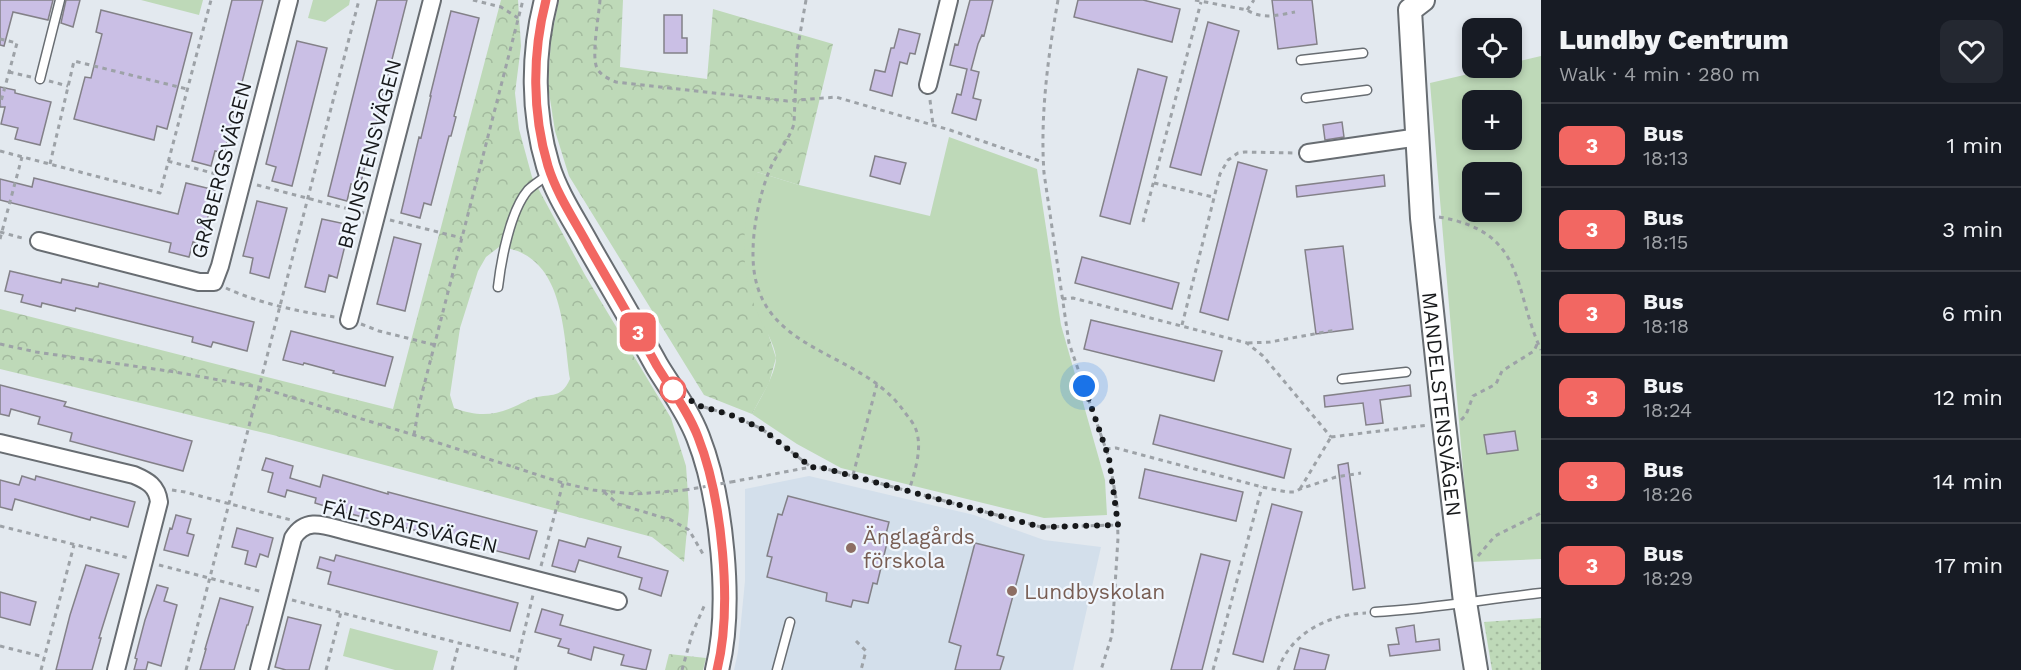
<!DOCTYPE html>
<meta charset="utf-8">
<style>
:root{--surface:#171b24;--page:#242831;--text:#f1f3f6;--muted:#9ea1a6;--line:#363941}
body{margin:0;font-family:"Work Sans",sans-serif;background:var(--page);color:var(--text);height:100vh;display:flex;flex-direction:column;font-size:22px;white-space:nowrap}
*{box-sizing:border-box;margin:0}
p{font-size:20px;color:var(--muted)}
.icon{flex:none;width:33px;height:33px;fill:none;stroke:currentColor;stroke-width:2;stroke-linecap:round;stroke-linejoin:round}
.map{position:relative;flex:1;overflow:hidden}
.drawer{display:flex;flex-direction:column;background:var(--surface);width:480px}
.drawer>*{flex:none}
.badge{padding:0 12px;border-radius:9px;font-size:21px;line-height:39px}
.tools{position:absolute;left:1462px;top:18px;display:grid;gap:12px}
.tools a{display:grid;place-items:center;width:60px;height:60px;border-radius:12px;background:var(--surface);box-shadow:0 3px 9px #0003;font-size:30px}
.you{position:absolute;width:30px;height:30px;margin:-15px;border:4px solid #fff;border-radius:50%;background:#1a73e8;box-shadow:0 0 0 9px #1a73e833}
.map>.badge{position:absolute;translate:-50% -50%;box-shadow:0 0 0 3px #fff}
.round{display:grid;place-items:center;flex:none;width:63px;height:63px;border-radius:12px;background:var(--page)}
.summary{display:flex;align-items:center;justify-content:space-between;height:102px;padding:0 18px}
h1{font-size:28px;font-weight:800;line-height:45px}
ul{padding:0;list-style:none}
li{display:flex;align-items:center;gap:18px;height:84px;padding:0 18px;border-top:2px solid var(--line)}
li div{flex:1}
li b{display:block;font-size:22px}
li em{font-style:normal}
li .badge{min-width:66px;font-weight:700;text-align:center}
main{display:flex;flex:1;min-height:0}
.map>svg:first-child{display:block}
.built{fill:#d3dfeb}
.grass{fill:url(#grass-dots)}
.forest{fill:url(#forest-crowns);fill-rule:evenodd}
.park{fill:#bed9b8;fill-rule:evenodd}
.building{fill:#cabfe5;stroke:#838188;stroke-width:1.5}
.lines{fill:none;stroke-linecap:round;stroke-linejoin:round}
.lane-casing{stroke:#686d72;stroke-width:11}
.street-casing{stroke:#686d72;stroke-width:20}
.secondary-casing{stroke:#686d72;stroke-width:26}
.path{stroke:#9da2a7;stroke-width:3;stroke-dasharray:4.5 4.5;stroke-linecap:butt}
.lane{stroke:#fff;stroke-width:8}
.street{stroke:#fff;stroke-width:16}
.secondary{stroke:#fff;stroke-width:22}
.path-bridge{stroke:#9da2a7;stroke-width:3;stroke-dasharray:4.5 4.5;stroke-linecap:butt}
.line-casing{stroke:#fff;stroke-width:14}
.line{stroke:#f26762;stroke-width:9}
.walk{stroke:#17191b;stroke-width:6;stroke-dasharray:0 10.8}
.stop-dot{fill:#fff;stroke:#f26762;stroke-width:3}
.education-dot{fill:#8d6e63;stroke:#f0f6fd;stroke-width:2}
.labels{text-anchor:middle;dominant-baseline:central;stroke-width:4.5;stroke-linejoin:round;paint-order:stroke}
.street-label{font-size:21px;fill:#17191b;stroke:#f0f6fd}
.education-label{font-size:21px;fill:#785e54;stroke:#f0f6fd;text-anchor:start}
</style>
<main>
<div class="map">
<svg width="1541" height="670" viewBox="0 0 1541 670">
<defs>
<pattern id="grass-dots" width="8" height="8" patternUnits="userSpaceOnUse" patternTransform="scale(1.5)"><rect width="8" height="8" fill="#bed9b8"/><path d="M2 2h.1M6 6h.1" fill="none" stroke="#a3ba9e" stroke-width="1.8" stroke-linecap="round"/></pattern>
<pattern id="forest-crowns" width="20" height="18" patternUnits="userSpaceOnUse" patternTransform="scale(1.5)"><rect width="20" height="18" fill="#bed9b8"/><path d="M2 6a3 3 0 1 1 6 0M12 15a3 3 0 1 1 6 0" fill="none" stroke="#a3ba9e"/></pattern>
</defs>
<rect width="100%" height="100%" fill="#e3e9ef"/>
<!-- built -->
<path class="built" d="M809,476L974,515L1044,540L1101,547L1073,670H734L738,652L745,581V489Z"/>
<!-- grass -->
<path class="grass" d="M1541,618V670H1492L1484,622Z"/>
<!-- forest -->
<path class="forest" d="M501,0H518L521,46L515,93L519,129L532,177L585,275L671,418L686,466L689,508L684,562L652,537L273,435L0,369V309L393,409ZM499,247C564,253 563,330 570,379C560,401 549,392 531,399C527,400 522,403 518,405C494,416 479,417 454,408L450,395L460,328L478,271L486,257Z
M559,0H623L620,67L707,79L713,9L833,44L799,185L757,172L768,333L776,358L769,383L752,414L704,395L569,176L555,131L548,86L551,39Z
M669,654L706,658L703,670H665Z"/>
<!-- park -->
<path class="park" d="M141,0H203L199,15Z
M313,0H350L349,5L325,22L308,18Z
M1541,56V559L1471,562L1430,83L1494,68H1512V63ZM1473,100H1512V140H1473ZM1473,172H1512V212H1473Z
M949,137L1037,169L1061,325L1105,480L1107,515L1044,518L841,468L797,444L752,414C760,399 775,375 776,359C776,345 760,321 755,307C738,261 743,217 757,172L799,185L930,216Z
M350,628L438,651L433,670H395L343,656Z"/>
<!-- building -->
<path class="building" d="M0,0H53L48,20L13,12L4,46L0,45Z
M66,0H80L73,27L61,23Z
M232,0H263L224,153L215,151L211,166L192,161Z
M377,0H407L360,186L351,184L347,201L328,196Z
M970,0H993L984,36L982,35L978,44L971,70L979,72L973,98L981,100L976,120L952,113L957,94L961,95L967,69L950,65L955,44L958,45Z
M1078,0H1143L1180,9L1172,42L1074,17Z
M1272,0H1312L1317,44L1278,49Z
M101,10L192,33L167,129L157,126L154,140L74,119L85,77L91,78L102,34L96,32Z
M451,11L479,18L454,116L456,117L451,136H449L431,205L424,203L420,218L401,213L419,137L421,138L431,96H430Z
M664,15H682V38H687V53H664Z
M1208,22L1239,31L1201,175L1170,167Z
M899,29L920,34L915,54L910,53L907,64L900,62L892,96L870,90L875,70L885,72L891,48H894Z
M297,41L327,48L292,186L272,181L276,167L266,164Z
M1138,69L1167,77L1130,224L1100,216Z
M0,87L15,90V93L51,102L40,145L15,139L18,128L1,124L5,107H0Z
M1342,122L1344,137L1325,140L1323,125Z
M875,156L906,163L900,184L870,176Z
M1238,162L1267,170L1228,320L1200,312Z
M1384,175L1385,186L1297,197L1296,186Z
M34,178L178,214L186,183L215,190L201,244L193,242L189,257L169,252L171,243L0,200V179L32,187Z
M257,201L287,208L269,278L250,273L253,258L243,256Z
M322,219L350,225L337,278L329,275L325,292L305,287Z
M394,237L421,244L405,311L377,304Z
M1343,246L1353,329L1316,334L1305,250Z
M1082,257L1179,283L1172,309L1075,283Z
M10,271L61,283L62,279L98,287L99,283L254,322L247,351L213,342L211,347L192,342L193,337L76,308L75,311L42,303L41,307L21,302L23,295L5,291Z
M1091,320L1222,351L1214,381L1084,349Z
M291,331L393,357L385,386L333,373L334,371L304,363L303,365L283,360Z
M0,385L66,402L64,406L192,441L183,471L70,441L72,433L38,424L40,417L11,409L9,416L0,414Z
M1410,385L1411,396L1380,400L1383,423L1366,425L1363,403L1325,407L1324,396Z
M1160,415L1291,449L1284,478L1153,444Z
M1515,431L1518,450L1487,454L1484,435Z
M266,458L293,466L290,478L320,487L323,475L388,494V492L422,501L537,531L529,559L347,513L315,503L316,498L287,490L285,497L268,492L273,473L262,470Z
M1348,463L1365,588L1353,590L1338,465Z
M1145,469L1243,492L1236,521L1139,498Z
M22,476L35,480L36,476L135,502L128,527L91,517L90,520L15,499L12,510L0,507V480L19,485Z
M788,496L889,522L884,542L887,543L877,584L873,583L868,603L853,600L851,607L826,601L827,593L767,577L772,557L767,556L778,514L782,515Z
M1272,504L1302,512L1263,662L1233,654Z
M176,515L191,519L187,533L194,535L188,556L164,550L170,528L172,529Z
M237,528L273,538L268,557L260,554L256,567L245,564L248,551L232,547Z
M588,538L621,547L618,557L668,571L661,596L639,589L642,578L579,560L575,572L552,566L559,540L585,547Z
M975,543L1024,555L997,655L1004,657L1000,670H955L961,646L949,642Z
M1201,554L1230,561L1202,670H1171Z
M336,555L518,603L510,631L328,584L331,572L317,568L320,557L334,561Z
M86,565L119,574L99,638H101L92,670H56L70,615Z
M157,585L168,588L164,601L177,605L167,643L161,666L148,662L146,670H134L137,659L135,658L145,620Z
M0,592L36,602L30,625L0,617Z
M220,598L253,607L248,625H247L234,670H200L206,649H205Z
M542,609L563,615L560,625L651,650L646,670L621,665L624,655L594,647L591,660L568,653L569,649L558,646L561,639L535,632Z
M288,617L321,625L309,670H286L275,667Z
M1414,625L1416,642L1439,639L1440,650L1390,656L1388,645L1399,644L1396,628Z
M1300,648L1329,655L1325,670H1294Z"/>
<g class="lines">
<defs>
<path id="lane" d="M1301,60L1363,53
M40,79L60,0
M1306,98L1367,90
M498,287C501,261 510,211 528,190C534,184 543,179 550,173
M1342,379L1406,372
M1375,612C1431,609 1486,599 1541,593
M777,670L790,622"/>
<path id="street" d="M928,85L949,0
M1308,153L1419,137
M39,241L199,282H214L220,266L289,0
M349,320L432,0
M0,443L134,475C148,481 157,486 159,502L116,670
M259,670L293,538C307,515 328,527 350,532L618,601"/>
<g id="secondary">
<path d="M546,0C532,54 532,113 548,166C557,195 575,221 589,247C612,287 635,326 657,366C671,389 688,411 698,437C722,498 733,606 717,670"/>
<path id="s1" d="M1423,0L1410,10L1422,218L1444,424L1465,602L1476,670"/>
</g>
</defs>
<!-- lane casing -->
<use href="#lane" class="lane-casing"/>
<!-- street casing -->
<use href="#street" class="street-casing"/>
<!-- secondary casing -->
<use href="#secondary" class="secondary-casing"/>
<!-- path -->
<path class="path" d="M473,0L501,7L518,18
M600,0C599,15 591,56 597,68C600,75 609,79 616,82L787,101L836,97L950,130L1043,162
M806,0L797,51L794,124C789,140 777,153 770,169C760,193 753,226 753,253C752,354 858,347 903,410C908,417 915,424 917,433C922,452 914,473 909,491
M1058,0C1048,56 1040,116 1044,173L1069,343L1109,458L1117,504L1118,538L1112,635L1101,670
M1195,0L1247,10C1262,20 1279,15 1295,12
M1247,10L1254,0
M0,39L17,43L0,105
M9,72L31,77
M49,81L68,86
M930,100L933,125
M0,151L160,193L211,0
M168,161L227,177
M50,164L74,61L187,89
M1154,183L1213,197
M257,185L364,213
M1439,217C1527,232 1512,287 1541,350
M390,220L462,238
M1143,222L1201,2
M0,232L26,239
M0,239L22,157
M226,288C258,303 300,312 335,317
M1062,299L1073,298L1247,343L1263,356L1331,437
M361,324L379,331L435,345
M1182,325L1220,174L1228,160L1238,153L1245,152L1295,153
M1248,343L1270,342L1336,330
M0,344L36,352L175,372L258,387L414,435L563,483L593,490L636,494L685,490
M704,407L731,415L762,429L811,467
M1461,420L1466,415L1473,396L1496,384L1502,371L1534,351L1538,342
M414,435L419,405L523,0
M1331,437L1428,425
M1106,449L1116,448L1262,487L1287,492H1295L1300,489L1336,477L1361,473
M853,475L877,384
M731,482L811,467L823,468L1041,527L1118,525
M1300,489L1331,437
M172,490L185,492L291,520
M604,492L618,504L671,520L689,530L703,554
M0,526L129,558
M1478,556L1495,536L1541,513
M159,565L263,592
M541,566L563,483
M292,600L517,658
M856,641L866,651L861,670
M0,646L44,657
M41,670L74,545
M186,670L359,0
M326,670L341,612
M452,670L459,643
M515,670L533,595
M682,670L692,634L705,604
M1213,670L1262,487
M1278,670C1290,634 1328,614 1366,613"/>
<!-- lane -->
<use href="#lane" class="lane"/>
<!-- street -->
<use href="#street" class="street"/>
<!-- secondary -->
<use href="#secondary" class="secondary"/>
<!-- path-bridge -->
<path class="path-bridge" d="M685,490L731,482"/>
</g>
<g class="lines">
<defs>
<path id="line" d="M546,0C532,54 532,113 548,166C557,195 575,221 589,247C612,287 635,326 657,366C671,389 688,411 698,437C722,498 733,606 717,670"/>
</defs>
<!-- line casing -->
<use href="#line" class="line-casing"/>
<!-- line -->
<use href="#line" class="line"/>
<!-- walk -->
<path class="walk" d="M673,390L700,406L731,415L762,429L811,467L823,468L1041,527L1118,525L1109,458L1084,386"/>
</g>
<!-- markers -->
<circle class="stop-dot" cx="673" cy="390" r="12"/>
<g class="education-dot">
<circle cx="851" cy="548" r="6"/>
<circle cx="1012" cy="591" r="6"/>
</g>
<g class="labels">
<!-- street labels -->
<g class="street-label">
<text transform="translate(369 154) rotate(-75)">BRUNSTENSVÄGEN</text>
<text transform="translate(221 170) rotate(-75)">GRÅBERGSVÄGEN</text>
<text stroke="none"><textPath href="#s1" startOffset="412">MANDELSTENSVÄGEN</textPath></text>
<text transform="translate(410 526) rotate(13)">FÄLTSPATSVÄGEN</text>
</g>
<!-- education labels -->
<g class="education-label">
<text x="863" y="536">Änglagårds<tspan x="863" dy="24">förskola</tspan></text>
<text x="1024" y="591">Lundbyskolan</text>
</g>
</g>
</svg>
<div class="tools">
<a><svg class="icon" aria-label="locate" viewBox="0 0 24 24"><circle cx="12" cy="12" r="6"/><path d="M12 2v4M12 18v4M2 12h4M18 12h4"/></svg></a>
<a>+</a>
<a>−</a>
</div>
<div class="you" style="left:1084px;top:386px"></div>
<b class="badge" style="left:638px;top:332px;background:#f26762;color:#fff">3</b>
</div>
<section class="drawer">
<div class="summary"><div><h1>Lundby Centrum</h1><p>Walk · 4 min · 280 m</p></div><a class="round"><svg class="icon" aria-label="heart" viewBox="0 0 24 24"><path d="M12 20l-8-8c-3-5 5-10 8-4 3-6 11-1 8 4z"/></svg></a></div>
<ul>
<li><span class="badge" style="background:#f26762;color:#fff">3</span><div><b>Bus</b><p>18:13</p></div><em>1 min</em></li>
<li><span class="badge" style="background:#f26762;color:#fff">3</span><div><b>Bus</b><p>18:15</p></div><em>3 min</em></li>
<li><span class="badge" style="background:#f26762;color:#fff">3</span><div><b>Bus</b><p>18:18</p></div><em>6 min</em></li>
<li><span class="badge" style="background:#f26762;color:#fff">3</span><div><b>Bus</b><p>18:24</p></div><em>12 min</em></li>
<li><span class="badge" style="background:#f26762;color:#fff">3</span><div><b>Bus</b><p>18:26</p></div><em>14 min</em></li>
<li><span class="badge" style="background:#f26762;color:#fff">3</span><div><b>Bus</b><p>18:29</p></div><em>17 min</em></li>
</ul>
</section>
</main>
